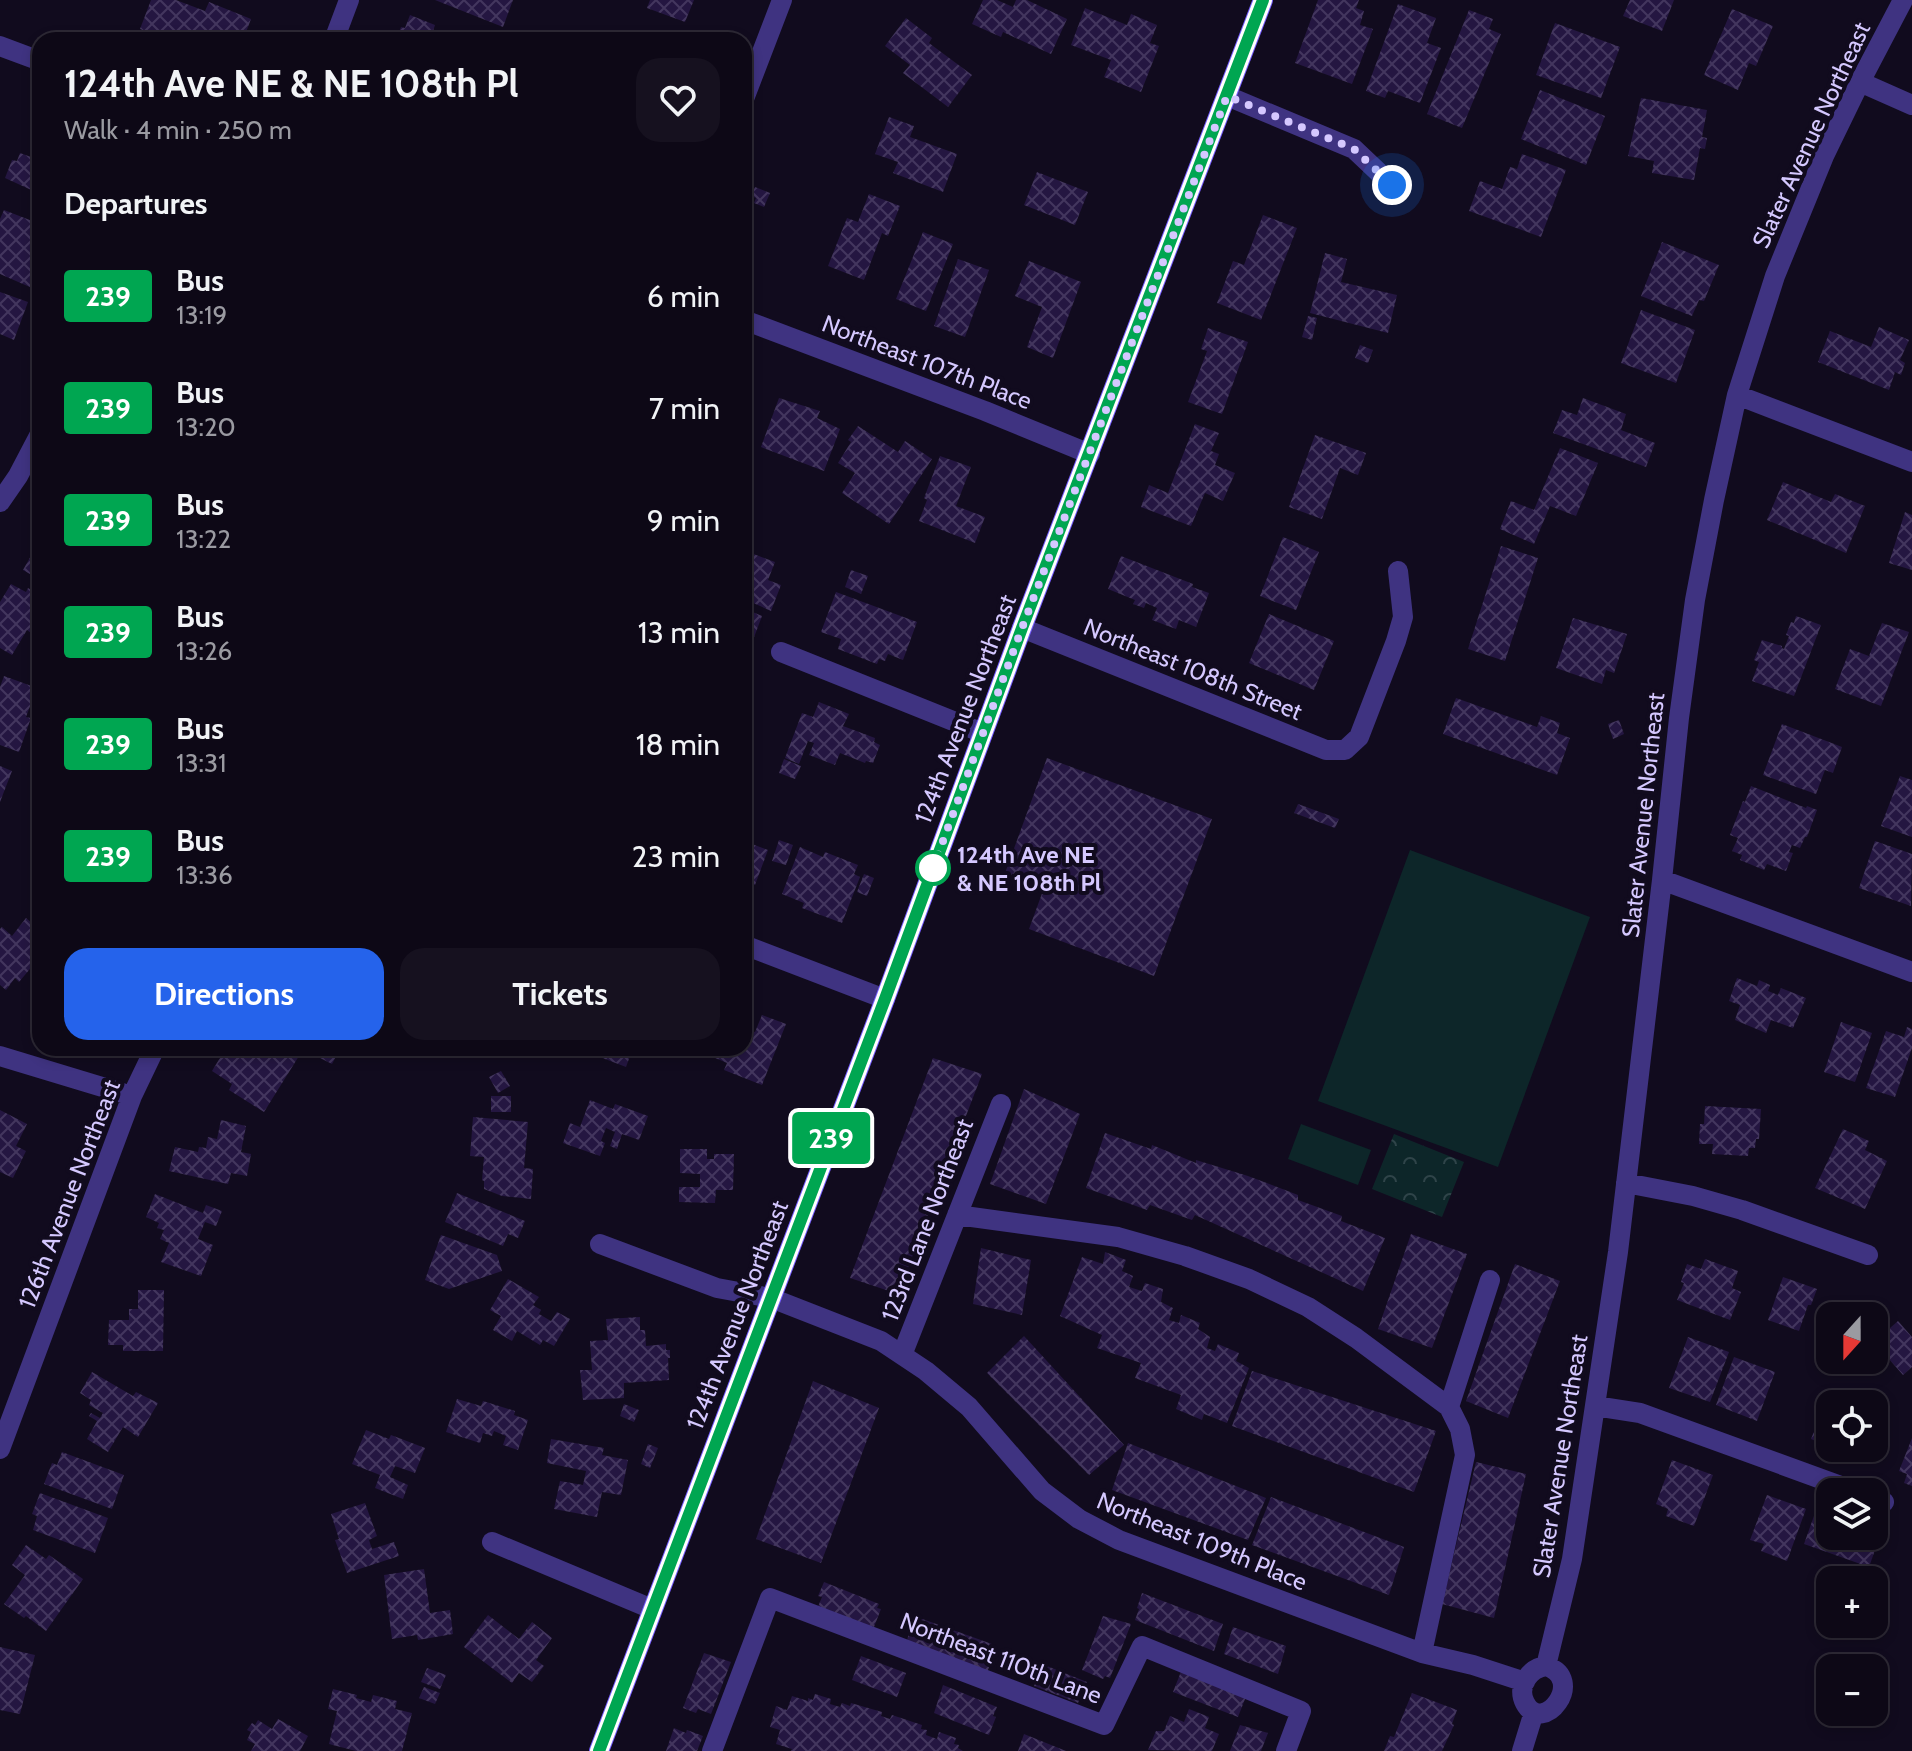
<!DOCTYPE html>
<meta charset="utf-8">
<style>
:root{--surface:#0d0816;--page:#16111f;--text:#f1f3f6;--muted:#9a9aa1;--line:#2d2935;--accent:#2563eb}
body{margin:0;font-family:Cabin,sans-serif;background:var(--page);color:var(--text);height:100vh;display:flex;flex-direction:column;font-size:30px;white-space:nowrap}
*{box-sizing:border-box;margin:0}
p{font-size:26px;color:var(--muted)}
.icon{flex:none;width:44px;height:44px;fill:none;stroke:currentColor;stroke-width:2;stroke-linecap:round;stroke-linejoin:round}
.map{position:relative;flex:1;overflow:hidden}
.side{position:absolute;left:32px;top:32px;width:720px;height:1024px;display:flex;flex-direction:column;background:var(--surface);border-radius:24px;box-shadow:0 4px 12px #0003,0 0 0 2px var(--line)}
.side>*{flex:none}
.badge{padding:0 16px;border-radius:6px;font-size:28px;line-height:52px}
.needle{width:52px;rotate:201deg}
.controls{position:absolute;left:1816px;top:1302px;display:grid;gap:16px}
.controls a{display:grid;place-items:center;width:72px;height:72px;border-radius:16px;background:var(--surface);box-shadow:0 4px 12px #0003,0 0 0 2px var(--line);font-size:40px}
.you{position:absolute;width:40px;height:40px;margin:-20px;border:6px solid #fff;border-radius:50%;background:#1a73e8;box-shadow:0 0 0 12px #1a73e833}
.map>.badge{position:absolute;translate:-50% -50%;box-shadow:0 0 0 4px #fff}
h2{padding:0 32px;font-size:30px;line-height:72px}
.round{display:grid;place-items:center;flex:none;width:84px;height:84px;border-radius:24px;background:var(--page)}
.summary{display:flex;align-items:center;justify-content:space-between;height:136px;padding:0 32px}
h1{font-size:38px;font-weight:800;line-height:60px}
.cta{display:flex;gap:16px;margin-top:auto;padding:16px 32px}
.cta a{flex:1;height:92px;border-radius:24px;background:var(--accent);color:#fff;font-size:32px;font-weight:800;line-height:92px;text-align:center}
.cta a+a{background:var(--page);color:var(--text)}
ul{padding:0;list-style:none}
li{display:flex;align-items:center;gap:24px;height:112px;padding:0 32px}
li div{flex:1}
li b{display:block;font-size:30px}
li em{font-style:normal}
li .badge{min-width:88px;font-weight:700;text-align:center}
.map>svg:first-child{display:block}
.forest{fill:url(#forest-crowns)}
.pitch{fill:#0d2629}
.building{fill:url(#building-cross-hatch)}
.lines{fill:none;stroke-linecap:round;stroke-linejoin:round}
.minor{stroke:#3f3381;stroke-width:20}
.secondary{stroke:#775fff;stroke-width:20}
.line-casing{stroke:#fff;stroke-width:18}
.line{stroke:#00a651;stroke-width:12}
.walk{stroke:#d5c8ff;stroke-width:8;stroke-dasharray:0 14.4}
.stop-dot{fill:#fff;stroke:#00a651;stroke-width:4}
.labels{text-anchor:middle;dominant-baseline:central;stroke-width:8;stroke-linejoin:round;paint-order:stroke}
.street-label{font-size:24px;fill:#d5c8ff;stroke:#110b1e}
.stop-label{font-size:24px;font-weight:bold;fill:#d5c8ff;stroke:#110b1e;text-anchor:start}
</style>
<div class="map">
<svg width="1912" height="1751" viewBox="0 0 1912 1751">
<defs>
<pattern id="forest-crowns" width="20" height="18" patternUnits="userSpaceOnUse" patternTransform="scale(2)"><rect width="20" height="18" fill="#0d2629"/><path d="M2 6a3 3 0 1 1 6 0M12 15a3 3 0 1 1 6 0" fill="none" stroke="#2f4449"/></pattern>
<pattern id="building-cross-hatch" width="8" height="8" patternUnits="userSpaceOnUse" patternTransform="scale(2)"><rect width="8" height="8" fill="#241641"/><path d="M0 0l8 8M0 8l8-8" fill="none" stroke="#43365e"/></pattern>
</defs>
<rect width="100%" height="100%" fill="#110b1e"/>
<!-- forest -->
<path class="forest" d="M1394,1134L1464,1162L1442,1217L1372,1189Z"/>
<!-- pitch -->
<path class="pitch" d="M1410,850L1590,917L1498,1167L1318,1101Z
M1301,1124L1371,1150L1358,1185L1288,1159Z"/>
<!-- building -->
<path class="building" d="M151,0H176L205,11L209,2L251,19L243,40H176L163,35V38L140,29Z
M435,0H513L503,27Z
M650,0H694L685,22L647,8Z
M983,0H997L1013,7L1016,0H1027L1067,19L1051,54L1003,32L1001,37L972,24Z
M1318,0H1359L1356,8L1364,11L1360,25L1373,29L1352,84L1295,63Z
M1630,0H1674L1662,31L1623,16Z
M1398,4L1436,18L1427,43L1441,48L1420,103L1388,91L1385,98L1366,91Z
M1085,8L1127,25L1131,14L1157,25L1150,43L1159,46L1141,92L1104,77L1111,60L1071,45Z
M1732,9L1773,26L1756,66L1749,63L1738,90L1704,75Z
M1469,10L1493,19L1489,29L1501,34L1462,128L1427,114Z
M410,15L435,25L430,40H396L401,27L405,28Z
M906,18L932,38L929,43L972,75L948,107L903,73L910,65L885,46Z
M1555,23L1620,47L1601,98L1536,75Z
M1540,90L1605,116L1586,165L1521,139Z
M1641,98L1707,110L1702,137L1707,138L1705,149L1700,148L1694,180L1652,173L1654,161L1628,156Z
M889,117L914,126L910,137L957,154L943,192L893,173L898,162L875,154Z
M40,134V194L5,178L12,160L17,161L20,153L31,157Z
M1522,154L1566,170L1541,237L1469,211L1480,181L1502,189L1510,167L1517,169Z
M1037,172L1088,192L1075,225L1024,205Z
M755,187L770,193L764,207L754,203L756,198L751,196Z
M869,194L900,206L888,236L882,233L864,280L828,266L847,218L858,222Z
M4,210L40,224L35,235L40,237L33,254L40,256V266L32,288L0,274V219Z
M1263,215L1297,228L1261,320L1217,303L1233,261L1244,265Z
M923,232L953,244L926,311L896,299Z
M1662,242L1719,265L1704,301L1699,300L1692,316L1641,296Z
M1325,253L1347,259L1341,282L1397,295L1388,333L1310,313Z
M958,259L989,270L965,337L934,326Z
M1029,261L1081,282L1053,358L1027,347L1042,307L1015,296Z
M0,292L28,302L14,340L0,334Z
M1641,310L1695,330L1676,383L1621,363Z
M1308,316L1317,318L1312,340L1302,337Z
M1879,327L1909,340L1900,360L1905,363L1901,375L1895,372L1889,390L1818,362L1830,331L1871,347Z
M1208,328L1248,342L1222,414L1188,402L1207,351L1201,349Z
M1360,345L1373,350L1368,363L1355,358Z
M779,398L820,411L817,418L840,429L824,471L761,447Z
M1583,398L1626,414L1621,430L1655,443L1646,467L1553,433L1562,410L1577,415Z
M1195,424L1219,433L1211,451L1219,454L1215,465L1235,473L1223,501L1205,493L1191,526L1141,507L1149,485L1168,493Z
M858,426L898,452L905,441L932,459L889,524L842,493L855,473L838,463L851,442L848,440Z
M1315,435L1366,453L1358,475L1340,468L1322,519L1289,507Z
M1560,448L1598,463L1576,516L1550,506L1534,544L1500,529L1511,501L1534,510Z
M940,456L971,467L956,506L985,517L975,543L919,521L927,500L924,498Z
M1783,482L1831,502L1835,494L1865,506L1846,553L1767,520Z
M1905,512L1912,515V570L1889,563Z
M40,532V580L23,570L37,545L34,543Z
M1283,537L1319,552L1296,610L1260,596Z
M1501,546L1538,558L1505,661L1468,649Z
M751,553L775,562L768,580L781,585L771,611L751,602L748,610L762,616L753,640L744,637V558L748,560Z
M1121,556L1193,584L1192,587L1209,593L1196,627L1179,620L1176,629L1152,620L1157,608L1146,603L1144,608L1133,604L1135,600L1108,589Z
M851,570L868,576L861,594L845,587Z
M11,584L26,592L28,588L40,595V617L31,633L27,630L12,655L0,648V602Z
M836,592L917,622L903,660L888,654L885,661L879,659L877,664L838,649L841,639L821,632Z
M1269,614L1334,641L1314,690L1249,663Z
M1796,616L1821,625L1794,696L1752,681L1759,662L1754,660L1762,640L1782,646V648L1784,649L1789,636L1786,635L1791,622L1794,623Z
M1573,618L1627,634L1614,673L1606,670L1602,684L1556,668Z
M1882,623L1909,632L1881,706L1835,689L1850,649L1869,656Z
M4,676L37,688L26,717L31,718L19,752L0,745V687Z
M1456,698L1537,727L1541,716L1560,723L1557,733L1570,738L1557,775L1443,734Z
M819,702L849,714L843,726L875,738L874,742L880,745L873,763L866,761L865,763L840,753L835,765L809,755L814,743L808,741L799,764L785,758L802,713L813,717Z
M1619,720L1624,734L1613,739L1608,724Z
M1782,724L1842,747L1833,773L1825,770L1816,794L1763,775Z
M1047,758L1212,819L1154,976L1029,929L1044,888L1005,873Z
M784,759L801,766L795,779L779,773Z
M0,766L12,771L0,802Z
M1900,776L1912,780V837L1881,826Z
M1751,786L1806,808L1807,806L1817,810L1807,837H1805L1800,848L1792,845L1789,852L1793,853L1786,871L1767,864L1764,870L1740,860L1742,855L1732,851L1738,838L1730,835L1743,801L1745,802Z
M1298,804L1339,819L1335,828L1294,813Z
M779,840L793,845L786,865L772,861Z
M744,841L768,850L755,885L744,881Z
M1875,841L1912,854L1911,906L1859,888Z
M800,847L823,857L825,852L858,865L854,874L860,877L842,923L802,908L804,903L782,894Z
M864,874L874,878L867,896L857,892Z
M26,918L40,930V957L19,982L15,978L6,990L0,985V929L2,927L12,936Z
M1737,978L1757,986L1759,980L1770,985L1768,991L1778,995L1781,988L1806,998L1793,1028L1771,1020L1766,1033L1735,1020L1740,1005L1729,1001Z
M762,1015L786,1024L762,1085L724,1070L727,1063L703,1053L705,1048H744V1016L750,1019L746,1029L755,1032Z
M1841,1022L1872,1033L1855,1082L1824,1072Z
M1907,1027L1912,1029V1048L1895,1097L1866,1088L1886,1031L1904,1037Z
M226,1048H231L248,1058L254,1048L268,1056L273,1048H286L299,1056L264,1112L229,1090L232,1084L212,1071Z
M323,1048H328L338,1053L332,1064L318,1057Z
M585,1048H633L626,1067L584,1051Z
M933,1058L982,1074L898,1294L850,1278Z
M501,1071L510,1086L498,1093L489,1077Z
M1024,1089L1080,1114L1046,1204L990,1184Z
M491,1096H511V1112H491Z
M590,1100L613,1109L615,1104L648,1116L639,1140L622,1134L617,1149L610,1146L615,1132L606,1128L601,1141L605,1143L600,1156L563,1143L570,1123L580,1127Z
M1705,1106L1761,1109L1759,1139H1756L1755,1148H1749L1748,1156L1712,1154L1713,1144H1699L1700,1124H1704Z
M0,1110L27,1124L16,1146L26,1151L13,1178L0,1172Z
M473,1117L528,1122L524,1168L533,1169L531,1199L502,1196L484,1189V1181L482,1180L484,1157L470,1156Z
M221,1120L246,1126L241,1152L251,1154L247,1176L231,1173L228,1184L169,1171L175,1147L198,1152L199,1147L206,1148L208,1137L217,1139Z
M1843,1129L1869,1141L1865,1150L1887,1161L1865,1209L1815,1188Z
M1105,1133L1151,1149L1152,1145L1196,1163V1160L1248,1176L1298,1195V1200L1342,1216L1341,1221L1385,1238L1363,1291L1195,1215L1192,1220L1150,1205L1147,1210L1086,1188Z
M680,1149H707V1159H714V1154H734L733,1190H716L715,1203L679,1202V1187H700V1174L680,1173Z
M457,1193L525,1221L518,1238L508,1234L503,1246L445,1222Z
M155,1194L203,1213L206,1205L222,1211L216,1226L205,1222L198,1239L213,1245L201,1276L161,1262L169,1243L160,1239L164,1230L157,1228L159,1223L146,1217Z
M1411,1234L1467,1254L1432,1348L1378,1329Z
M441,1235L497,1255L502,1271L449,1289L425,1280Z
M981,1248L1031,1260L1022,1315L973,1304Z
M1105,1252L1126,1260L1122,1271L1133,1276L1129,1287L1142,1291L1145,1283L1163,1289L1161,1302L1173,1308L1169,1320L1179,1323L1181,1315L1200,1323L1198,1329L1210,1337L1207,1348L1215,1351L1218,1344L1239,1353L1236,1361L1249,1368L1227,1423L1204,1414L1202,1420L1176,1409L1181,1395L1135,1378L1141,1363L1097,1348L1102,1335L1060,1316L1082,1257L1103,1264Z
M1705,1259L1738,1271L1732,1288L1741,1292L1730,1320L1677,1300L1684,1283L1681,1282L1687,1264L1701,1269Z
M1515,1264L1560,1281L1508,1418L1466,1401Z
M1783,1277L1817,1289L1811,1305H1808L1799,1331L1768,1320Z
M508,1279L539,1297L533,1305L541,1310L539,1314L551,1321L557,1312L570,1319L554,1346L543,1340L540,1345L517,1331L512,1341L493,1330L501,1316L490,1310Z
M138,1290H164L163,1351H123V1345H108L109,1320H129V1309H138Z
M640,1317V1330H645L646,1346L666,1344V1350H670V1358H668L669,1380L624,1383V1398L583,1400L580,1370H592L590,1341L608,1340L606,1319Z
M1898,1321L1912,1337V1367L1903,1375L1874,1342Z
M1024,1336L1124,1445L1089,1475L987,1373Z
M1688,1337L1729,1352L1710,1402L1669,1388Z
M1734,1357L1775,1372L1757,1421L1716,1405Z
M1252,1371L1436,1431L1414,1492L1232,1426Z
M92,1372L133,1396L136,1392L158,1403L138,1437L123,1427L108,1452L87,1439L97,1421L89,1416L91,1413L100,1418L103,1413L89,1405L91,1400L80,1393Z
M813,1381L879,1408L821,1563L756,1539Z
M1832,1388L1859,1399L1857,1404H1830V1447L1811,1439Z
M457,1399L481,1406L483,1401L515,1411L514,1415L528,1420L518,1450L503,1445L506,1436L494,1431L492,1436L483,1433L480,1443L446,1432Z
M624,1404L639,1410L634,1422L620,1416Z
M366,1430L389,1439L391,1435L425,1448L415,1473L395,1466L390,1477L408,1485L403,1499L375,1488L380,1475L352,1464Z
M1912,1438V1486L1904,1483L1907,1474L1899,1471Z
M551,1439L604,1448L602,1455L628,1460L621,1495L602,1492L597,1517L554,1509L560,1481L583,1485L586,1471L547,1463Z
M1128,1443L1266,1498L1248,1540L1112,1490Z
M648,1444L658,1448L650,1468L641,1464Z
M62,1452L124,1475L112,1509L44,1484L52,1463L57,1465Z
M1672,1460L1713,1475L1694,1526L1666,1516L1668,1509L1656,1504Z
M1476,1462L1526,1474L1494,1618L1442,1604Z
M40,1493L108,1518L95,1553L33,1530L37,1516L32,1514Z
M1767,1495L1806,1509L1787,1561L1761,1551L1764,1544L1750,1540Z
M1271,1497L1404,1547L1389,1595L1252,1545Z
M365,1503L377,1536L369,1540L372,1549L394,1542L399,1556L347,1573L335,1540L339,1539L331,1514Z
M1815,1513L1830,1518V1536H1874V1534L1880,1536L1869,1567L1804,1544Z
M26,1545L46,1559L49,1555L83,1579L46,1631L26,1616L24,1618L4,1604L25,1575L12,1565Z
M424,1569L430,1613L450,1610L453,1634L418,1640L417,1635L392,1639L384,1575Z
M824,1582L879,1604L877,1608L881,1609L874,1627L817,1609L822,1597L818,1596Z
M1142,1593L1223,1624L1214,1651L1135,1620L1139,1609L1137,1608Z
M488,1615L519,1639L532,1622L552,1638L536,1660L544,1666L532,1682L519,1673L512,1683L464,1647Z
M914,1616L992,1644L990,1652L994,1653L987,1673L906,1644Z
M1103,1616L1131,1624L1110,1678L1105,1676L1103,1679L1082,1670Z
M1233,1627L1286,1646L1278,1674L1224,1654Z
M0,1647L35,1655L20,1714L0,1710Z
M704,1653L731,1662L711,1714L698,1709L696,1713L683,1708Z
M861,1656L906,1673L897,1697L852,1680Z
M1042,1664L1087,1682L1078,1703L1034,1686Z
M427,1668L446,1675L440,1689L421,1682Z
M1182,1669L1247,1694L1238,1717L1173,1692Z
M943,1685L997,1707L993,1716L996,1717L989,1735L934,1713Z
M424,1687L440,1693L435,1704L419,1698Z
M333,1689L357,1695L356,1698L371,1702L373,1695L397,1701L395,1709L412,1713L402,1751H356L329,1744L337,1711L328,1709Z
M1412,1693L1457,1710L1452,1724L1454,1725L1442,1751H1384L1390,1736L1394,1737Z
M815,1694L831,1699L830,1704L840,1707L842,1703L850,1706L851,1703L882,1712L881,1716L890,1719L892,1715L922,1725L921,1729L927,1730L926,1735L937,1739L939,1732L956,1738L954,1744L959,1745L958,1748L963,1751H791L792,1749L776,1744L780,1730L770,1727L776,1706L787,1710L792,1696L808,1701V1698L813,1700Z
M1189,1709L1209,1717L1205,1728L1219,1734L1212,1751L1148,1750L1156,1731H1164L1170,1716L1184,1722Z
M278,1719L308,1736L300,1751H251L255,1744L247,1740L251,1732L247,1730L252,1723L255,1725L258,1720L272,1729Z
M1240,1725L1268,1733L1261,1751H1230Z
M674,1728L686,1733L687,1730L703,1736L697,1751H666Z
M1024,1734L1066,1751H1018Z"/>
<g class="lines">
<!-- minor -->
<path class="minor" d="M334,40L349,0
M0,46L40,61
M1860,82L1912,105
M1227,96L1354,149L1392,185
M744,99L782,0
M744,320L985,411L1090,454
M1737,395L1912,462
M0,502L18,476L40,434
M1022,628L1326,750H1345L1359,737L1396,641L1403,617L1398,571
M781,652L983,733
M1662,880L1912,972
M744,945L885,999
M0,1056L132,1096
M1626,1183L1693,1196L1742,1210L1868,1255
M957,1215L1118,1237L1185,1256L1249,1279L1308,1307L1356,1338L1449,1407
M600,1244L717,1288L771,1298L881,1341L926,1371L969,1407L1042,1491L1079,1519L1119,1540L1422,1653L1473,1665L1525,1682
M902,1355L1001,1104
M1595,1406L1640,1413L1857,1492
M0,1449L132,1096L155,1048
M1874,1498L1884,1502
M492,1542L652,1609
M1422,1653L1465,1455L1460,1429L1449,1407L1490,1280
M1546,1666L1572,1559L1618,1252L1662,880L1679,718L1695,600L1714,500L1737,395L1775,276L1824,156L1860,82L1903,0
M1546,1666C1587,1679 1543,1737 1525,1703C1516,1686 1530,1668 1546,1666Z
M712,1751L770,1598L1104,1725L1142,1646L1301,1711L1286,1751
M1522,1751L1534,1712"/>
<!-- secondary -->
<path class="secondary" d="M599,1751L885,999L1022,628L1263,0"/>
</g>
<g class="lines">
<defs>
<path id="line" d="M599,1751L885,999L1022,628L1263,0"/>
</defs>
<!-- line casing -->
<use href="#line" class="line-casing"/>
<!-- line -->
<use href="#line" class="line"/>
<!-- walk -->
<path class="walk" d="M933,868L1022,628L1227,96L1354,149L1392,185"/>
</g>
<!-- markers -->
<circle class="stop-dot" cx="933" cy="868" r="16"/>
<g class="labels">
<!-- street labels -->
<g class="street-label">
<text transform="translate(1811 135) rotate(-65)">Slater Avenue Northeast</text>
<text transform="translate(927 362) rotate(21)">Northeast 107th Place</text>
<text transform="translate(1193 669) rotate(22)">Northeast 108th Street</text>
<text transform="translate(965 709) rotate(-69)">124th Avenue Northeast</text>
<text transform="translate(1643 815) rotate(-84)">Slater Avenue Northeast</text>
<text transform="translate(69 1194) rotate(-69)">126th Avenue Northeast</text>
<text transform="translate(927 1220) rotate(-69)">123rd Lane Northeast</text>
<text transform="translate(737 1315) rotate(-69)">124th Avenue Northeast</text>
<text transform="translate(1560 1456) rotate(-81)">Slater Avenue Northeast</text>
<text transform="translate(1202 1541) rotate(22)">Northeast 109th Place</text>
<text transform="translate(1001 1658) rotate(21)">Northeast 110th Lane</text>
</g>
<!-- stop labels -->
<g class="stop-label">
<text x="957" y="854">124th Ave NE<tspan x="957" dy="28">&amp; NE 108th Pl</tspan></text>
</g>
</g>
</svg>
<div class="controls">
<a><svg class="needle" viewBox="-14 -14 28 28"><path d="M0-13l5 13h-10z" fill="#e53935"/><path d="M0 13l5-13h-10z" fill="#9a9aa1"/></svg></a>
<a><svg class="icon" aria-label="locate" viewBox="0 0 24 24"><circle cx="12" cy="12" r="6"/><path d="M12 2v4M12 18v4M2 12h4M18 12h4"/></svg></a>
<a><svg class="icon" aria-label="layers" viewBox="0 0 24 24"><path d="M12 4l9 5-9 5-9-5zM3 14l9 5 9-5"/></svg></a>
<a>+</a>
<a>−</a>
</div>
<div class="you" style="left:1392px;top:185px"></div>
<b class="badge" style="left:831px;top:1138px;background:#00a651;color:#fff">239</b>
<section class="side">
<div class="summary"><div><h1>124th Ave NE &amp; NE 108th Pl</h1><p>Walk · 4 min · 250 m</p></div><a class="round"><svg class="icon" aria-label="heart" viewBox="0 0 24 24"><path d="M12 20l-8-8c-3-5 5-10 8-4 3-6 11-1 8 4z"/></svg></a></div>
<h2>Departures</h2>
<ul>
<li><span class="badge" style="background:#00a651;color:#fff">239</span><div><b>Bus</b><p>13:19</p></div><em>6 min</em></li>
<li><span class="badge" style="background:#00a651;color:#fff">239</span><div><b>Bus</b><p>13:20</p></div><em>7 min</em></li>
<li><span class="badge" style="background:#00a651;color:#fff">239</span><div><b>Bus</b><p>13:22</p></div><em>9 min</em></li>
<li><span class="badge" style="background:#00a651;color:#fff">239</span><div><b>Bus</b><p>13:26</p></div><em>13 min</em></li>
<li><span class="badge" style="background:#00a651;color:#fff">239</span><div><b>Bus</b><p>13:31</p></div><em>18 min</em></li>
<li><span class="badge" style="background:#00a651;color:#fff">239</span><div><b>Bus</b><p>13:36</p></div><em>23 min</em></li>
</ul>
<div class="cta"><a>Directions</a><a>Tickets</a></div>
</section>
</div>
